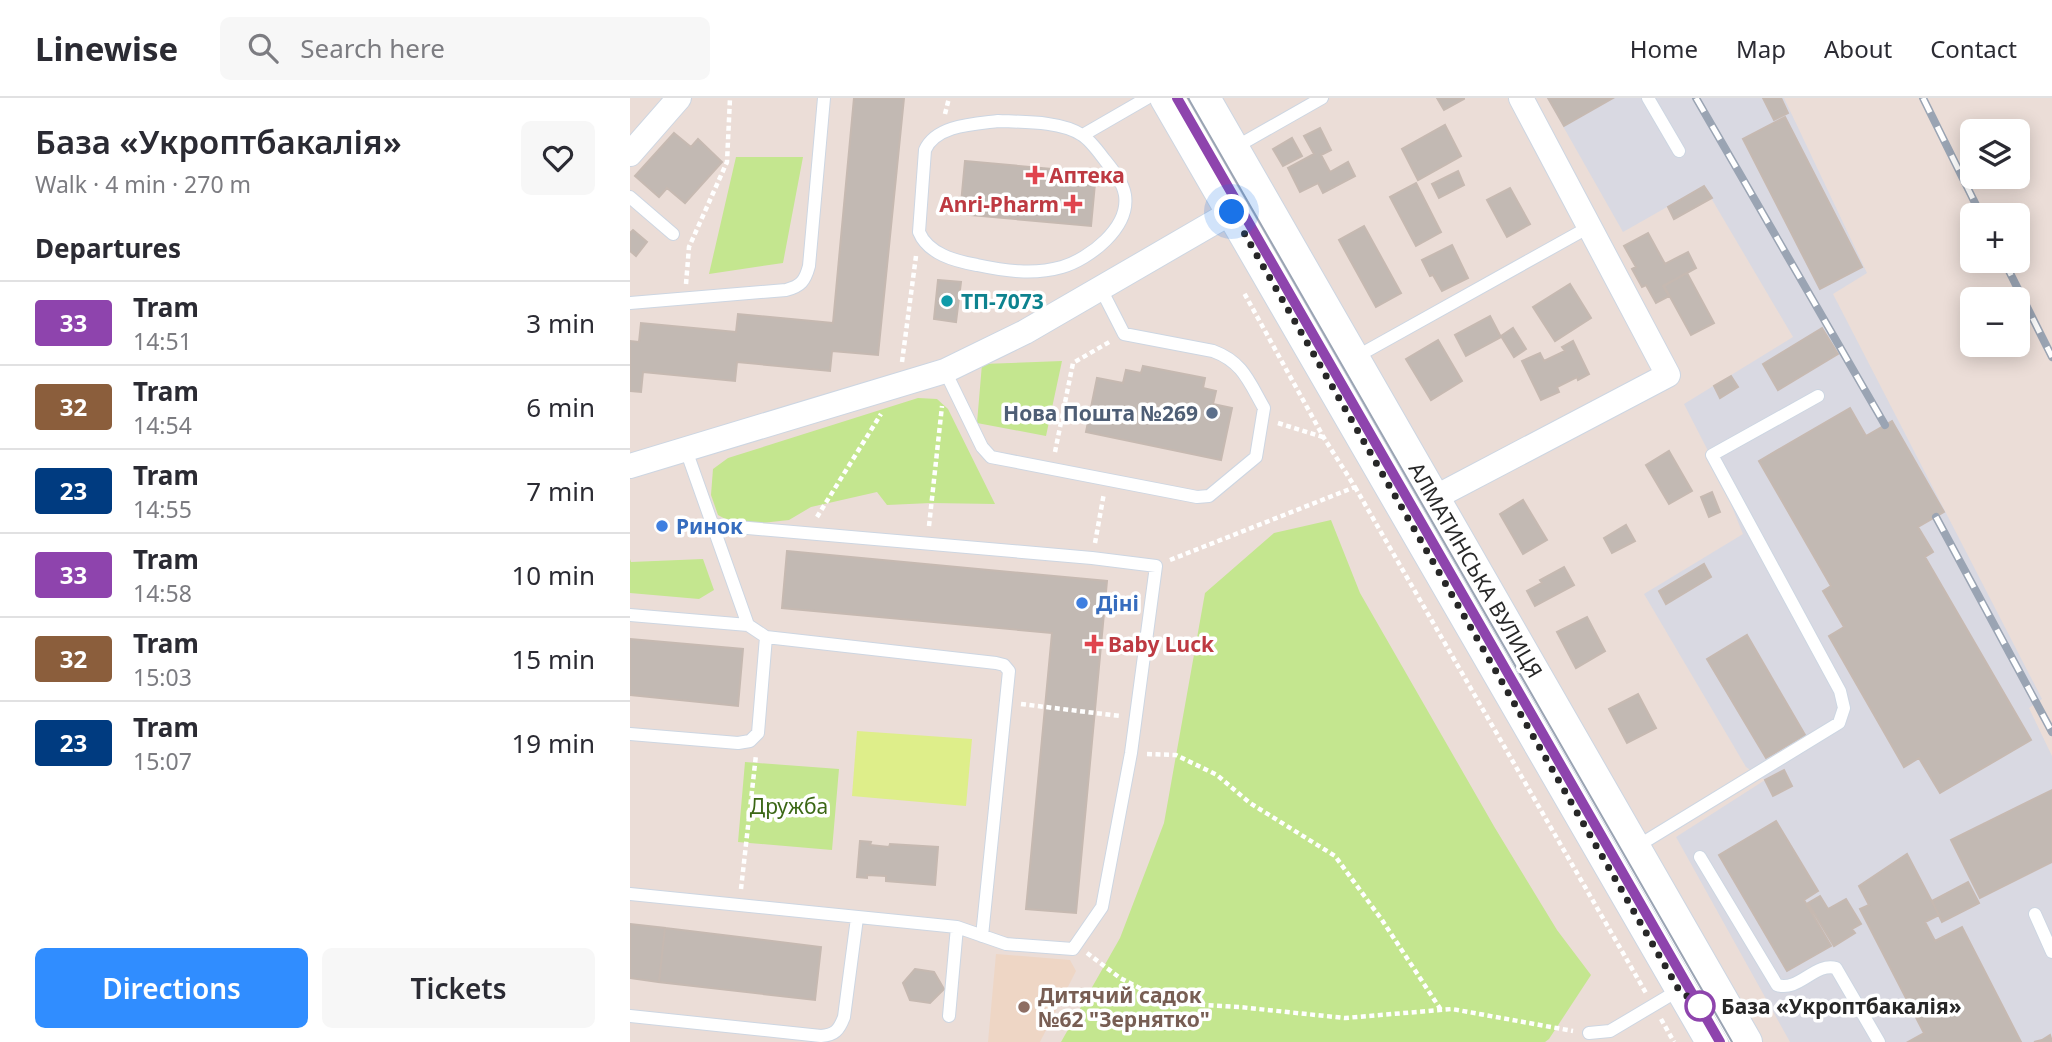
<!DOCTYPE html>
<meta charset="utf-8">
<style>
:root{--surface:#fff;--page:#f7f7f7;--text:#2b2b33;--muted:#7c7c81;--line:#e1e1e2;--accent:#308dff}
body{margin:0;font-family:"Noto Sans",sans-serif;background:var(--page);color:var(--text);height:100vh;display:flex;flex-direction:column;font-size:26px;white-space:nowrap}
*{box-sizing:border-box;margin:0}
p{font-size:23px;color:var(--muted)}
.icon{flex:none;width:38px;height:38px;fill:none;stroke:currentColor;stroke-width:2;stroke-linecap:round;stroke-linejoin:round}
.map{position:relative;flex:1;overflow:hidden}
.drawer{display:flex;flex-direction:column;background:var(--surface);width:630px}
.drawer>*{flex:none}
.badge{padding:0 14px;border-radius:5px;font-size:24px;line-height:46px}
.controls{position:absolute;left:1330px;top:21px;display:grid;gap:14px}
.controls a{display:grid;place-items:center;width:70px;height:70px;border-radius:10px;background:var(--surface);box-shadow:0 4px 18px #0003;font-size:35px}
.you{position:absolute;width:35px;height:35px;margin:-18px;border:5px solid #fff;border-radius:50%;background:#1a73e8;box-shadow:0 0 0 10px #1a73e833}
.map>.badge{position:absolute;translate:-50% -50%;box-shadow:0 0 0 4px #fff}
h2{padding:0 35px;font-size:26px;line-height:63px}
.round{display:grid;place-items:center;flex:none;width:74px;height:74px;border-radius:10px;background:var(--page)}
.headline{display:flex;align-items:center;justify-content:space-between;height:119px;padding:0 35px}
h1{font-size:33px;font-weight:600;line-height:52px}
.cta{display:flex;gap:14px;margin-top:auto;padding:14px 35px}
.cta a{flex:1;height:80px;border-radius:10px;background:var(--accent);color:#fff;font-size:28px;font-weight:600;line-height:80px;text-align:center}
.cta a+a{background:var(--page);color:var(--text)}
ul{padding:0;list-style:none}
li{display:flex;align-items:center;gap:21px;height:84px;padding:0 35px;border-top:2px solid var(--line)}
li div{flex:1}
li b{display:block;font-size:26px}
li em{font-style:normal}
li .badge{min-width:77px;font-weight:700;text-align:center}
header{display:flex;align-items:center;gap:42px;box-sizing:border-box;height:98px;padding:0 35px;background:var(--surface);border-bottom:2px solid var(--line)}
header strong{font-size:33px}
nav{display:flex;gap:38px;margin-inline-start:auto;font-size:24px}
.search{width:490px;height:63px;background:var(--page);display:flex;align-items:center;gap:18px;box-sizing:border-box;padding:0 24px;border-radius:10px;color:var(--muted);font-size:26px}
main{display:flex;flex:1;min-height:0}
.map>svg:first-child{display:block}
.industrial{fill:#d9d9e2}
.education{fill:#eed6c5}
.green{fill:#c4e68f}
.pitch{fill:#deee8a}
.building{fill:#c2b9b3;stroke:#c6b9b1;stroke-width:2}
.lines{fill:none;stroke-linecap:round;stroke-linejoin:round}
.service-casing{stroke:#cdd6e2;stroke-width:14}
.minor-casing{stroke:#cdd6e2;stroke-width:26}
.tertiary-casing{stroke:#cdd6e2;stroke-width:32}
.path{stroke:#fff;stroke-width:4.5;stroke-dasharray:5 3.5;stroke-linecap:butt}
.service{stroke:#fff;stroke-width:12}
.minor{stroke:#fff;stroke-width:24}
.tertiary{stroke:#fff;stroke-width:30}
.tram{stroke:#9aa4b3;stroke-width:2}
.rail-casing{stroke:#9aa4b3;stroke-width:8}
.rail{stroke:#fff;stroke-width:5;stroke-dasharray:16;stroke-linecap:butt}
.line-casing{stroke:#fff;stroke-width:16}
.line{stroke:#8e44ad;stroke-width:10}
.walk{stroke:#272727;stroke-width:7;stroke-dasharray:0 12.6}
.health-dot{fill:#e0444e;stroke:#fff;stroke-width:2.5}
.culture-dot{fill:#0f9aa8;stroke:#fff;stroke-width:2.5}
.service-dot{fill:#5c6f8a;stroke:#fff;stroke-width:2.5}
.shop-dot{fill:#3f7fe0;stroke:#fff;stroke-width:2.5}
.stop-dot{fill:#fff;stroke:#8e44ad;stroke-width:3.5}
.education-dot{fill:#8d6e63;stroke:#fff;stroke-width:2.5}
.labels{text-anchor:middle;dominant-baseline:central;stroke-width:7;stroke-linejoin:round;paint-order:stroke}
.health-label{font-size:21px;font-weight:bold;fill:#be3a42;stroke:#fff;text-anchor:start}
.culture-label{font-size:21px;font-weight:bold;fill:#0d838f;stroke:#fff;text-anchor:start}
.service-label{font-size:21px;font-weight:bold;fill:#4e5e75;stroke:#fff;text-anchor:end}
.shop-label{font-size:21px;font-weight:bold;fill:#366cbe;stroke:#fff;text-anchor:start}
.street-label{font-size:21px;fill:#272727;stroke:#fff}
.park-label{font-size:21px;fill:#3b6715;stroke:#fff}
.education-label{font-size:21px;font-weight:bold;fill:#785e54;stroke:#fff;text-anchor:start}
.stop-label{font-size:21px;font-weight:bold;fill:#272727;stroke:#fff;text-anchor:start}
</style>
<header>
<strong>Linewise</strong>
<div class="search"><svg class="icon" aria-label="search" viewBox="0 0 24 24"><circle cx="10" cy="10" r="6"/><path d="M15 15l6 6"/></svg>Search here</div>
<nav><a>Home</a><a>Map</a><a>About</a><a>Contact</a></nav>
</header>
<main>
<section class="drawer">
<div class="headline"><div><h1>База «Укроптбакалія»</h1><p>Walk · 4 min · 270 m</p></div><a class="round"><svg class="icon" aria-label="heart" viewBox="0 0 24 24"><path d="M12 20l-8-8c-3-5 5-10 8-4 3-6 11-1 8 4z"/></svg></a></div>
<h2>Departures</h2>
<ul>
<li><span class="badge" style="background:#8e44ad;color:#fff">33</span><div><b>Tram</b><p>14:51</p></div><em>3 min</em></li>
<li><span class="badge" style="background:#8b5e3c;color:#fff">32</span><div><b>Tram</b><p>14:54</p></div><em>6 min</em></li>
<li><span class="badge" style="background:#003b80;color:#fff">23</span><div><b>Tram</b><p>14:55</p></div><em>7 min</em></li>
<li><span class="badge" style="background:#8e44ad;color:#fff">33</span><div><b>Tram</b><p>14:58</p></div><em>10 min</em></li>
<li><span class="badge" style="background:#8b5e3c;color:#fff">32</span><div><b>Tram</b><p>15:03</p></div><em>15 min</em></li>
<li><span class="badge" style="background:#003b80;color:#fff">23</span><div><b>Tram</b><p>15:07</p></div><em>19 min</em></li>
</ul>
<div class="cta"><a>Directions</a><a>Tickets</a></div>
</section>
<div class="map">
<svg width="1422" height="944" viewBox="0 0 1422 944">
<rect width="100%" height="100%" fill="#ebddd7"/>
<!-- industrial -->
<path class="industrial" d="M917,0H1154L1237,175L1203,196L1412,601L1399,610L1422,658V944H1160L1046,739L1135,682L1116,669L1014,496L1113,436L1100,404L1094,384L1054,306L1163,239L1074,88L993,134Z"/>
<!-- education -->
<path class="education" d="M366,856L440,862L446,873L410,944H358Z"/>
<!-- green -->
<path class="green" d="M106,59H173L153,165L79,176Z
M432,263L416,338L347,325L352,266Z
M288,300L307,301L318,311L365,406L301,405L257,407L247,394L181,409L159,422L122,426L99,423L88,417L81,397L83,371L98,360Z
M701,422L730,495L865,730L927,832L961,877L919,941L915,944H431L490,840L534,725L575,495L644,435Z
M0,461L1,464L73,461L84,492L69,501L0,495Z
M115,664L209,671L202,752L108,744Z"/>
<!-- pitch -->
<path class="pitch" d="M227,633L342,641L336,708L222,698Z"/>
<!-- building -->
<path class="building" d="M224,0H274L248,257L202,253L200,273L107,264L105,283L13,274L11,294L0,293V243L9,244L11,225L106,234L108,216L203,225Z
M807,0H834V1L814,12Z
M918,0H983L934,28Z
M1133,0H1151L1158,15L1144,22Z
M1155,19L1232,169L1190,191L1113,41Z
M815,27L831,58L788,82L772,51Z
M690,30L701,52L691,57L700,74L718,64L725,78L693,95L688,85L670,94L658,70L684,56L674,38Z
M44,35L61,49L68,41L92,64L55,105L37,90L29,99L5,78Z
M662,40L672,58L653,68L643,51Z
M335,63L466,75L461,128L330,116Z
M828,73L834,87L809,100L802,86Z
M786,85L811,134L786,148L760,99Z
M1074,88L1082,100L1044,121L1038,109Z
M880,90L900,126L877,139L857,102Z
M734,128L771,195L746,209L709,142Z
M3,132L17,144L6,158L0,153V135Z
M1018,135L1035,166L1058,154L1066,170L1033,188L1039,198L1026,205L1016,187L1012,189L1002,171L1006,169L994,148Z
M822,147L838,180L812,193L803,177L800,178L792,162Z
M1057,175L1084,225L1061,237L1034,188Z
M308,182L331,184L326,224L304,221Z
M940,186L961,220L925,243L903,209Z
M860,218L871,239L836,258L825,237Z
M883,230L896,251L884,259L871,238Z
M1192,230L1208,256L1148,292L1133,266Z
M808,242L832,283L801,302L776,261Z
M943,243L959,276L948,282L947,279L927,289L929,294L911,302L892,263L910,255L914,263L935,253L932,249Z
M513,268L575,280L573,290L586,293L583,306L602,310L591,362L456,334L467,280L493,285L496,272L511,275Z
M1101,278L1108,289L1090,300L1084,288Z
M1220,310L1236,338L1262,323L1314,414L1288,429L1303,454L1295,459L1401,642L1310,695L1289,660L1274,669L1199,538L1214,529L1193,493L1201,488L1129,363Z
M1039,353L1062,393L1039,406L1016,367Z
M1082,394L1090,414L1079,419L1071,399Z
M893,402L917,442L893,456L870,416Z
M996,427L1005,443L982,455L974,440Z
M157,453L477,483L446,815L396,811L422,535L152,510Z
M1074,466L1081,479L1036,506L1029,493Z
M934,469L944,487L905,508L897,493L912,485L910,482Z
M957,519L975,553L946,570L927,534Z
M1117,537L1175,637L1136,660L1077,561Z
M0,541L113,551L108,608L0,597Z
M1008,596L1026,630L997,645L979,611Z
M1154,672L1162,688L1143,698L1135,682Z
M1422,692V764L1350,800L1321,742Z
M1146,723L1188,793L1174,802L1201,848L1157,873L1089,757Z
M230,743L241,744L240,747L259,749L260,746L308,749L305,787L256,783V778L237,777V780L227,779Z
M1277,756L1309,817L1295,824L1305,843L1332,829L1391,944H1278L1294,935L1230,811L1239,807L1229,788Z
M1338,784L1349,805L1312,824L1302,803Z
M1190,798L1198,811L1216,801L1231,826L1222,831L1225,835L1204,848L1178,805Z
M0,826L35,830L29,884L0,880Z
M35,830L191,849L185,902L29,884Z
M285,871L304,874L314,891L300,905L280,902L273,885Z
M1420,937L1422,944H1404L1412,942Z"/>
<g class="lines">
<defs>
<path id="service" d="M1018,0L1049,53
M368,23C393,24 431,23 452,37C460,42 468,53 474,61C482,71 493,84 495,97C500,130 459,161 432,169C404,177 375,173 347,167C325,163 298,156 289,134L295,52C306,27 344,26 368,23Z
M453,37L517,0
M604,50L692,0
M0,99L43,136
M0,205L156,192C171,188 175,183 179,168L194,0
M724,260L959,129
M315,273L352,349L361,359L567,399L579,398L626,359L634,310C619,284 613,264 583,253L494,236L471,191
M0,517L118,527
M136,539L366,565L374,567L379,573L352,838
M0,636L108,645L120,643L128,635L136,539L118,527L56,352
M1006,749L1209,625L1214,610L1210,593L1082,357L1188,298
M1070,759L1147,887C1169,894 1185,864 1206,870L1249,944
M0,796L327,829L376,846L443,851L472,809L501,655L526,468L462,460L84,427
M1405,816L1422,854
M0,918L191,938C205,937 209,932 214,919L227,820
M319,918L327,829
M959,935L980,933L1049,892"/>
<path id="minor" d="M0,56L49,0
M0,368L315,273L395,234L602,114
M804,400L1038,277L891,0"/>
<path id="tertiary" d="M535,0L1081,944
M575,0L1117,944"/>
</defs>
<!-- service casing -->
<use href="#service" class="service-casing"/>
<!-- minor casing -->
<use href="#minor" class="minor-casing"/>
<!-- tertiary casing -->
<use href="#tertiary" class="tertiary-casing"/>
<!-- path -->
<path class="path" d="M315,16L319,0
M56,186L59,149L97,64L100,0
M272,264L286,158
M648,325L693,339
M425,354L443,265L481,243
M725,389L1016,895
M187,419L251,316
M299,428L312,308
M465,445L474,395
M540,462L725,389L694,340L613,193
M391,606L490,618
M517,656L546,657L587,677L620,705L705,758L752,822L811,912
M111,791L126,657
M457,855L490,880L539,905L609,909L715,920L822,911L943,933
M1031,921L1044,944"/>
<!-- service -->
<use href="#service" class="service"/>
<!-- minor -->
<use href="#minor" class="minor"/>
<!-- tertiary -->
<use href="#tertiary" class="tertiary"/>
<!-- tram -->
<path class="tram" d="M558,0L1102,944
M977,746L1090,944"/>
<defs>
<path id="rail" d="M1066,0L1255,327
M1293,0L1351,117
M1374,163L1422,259
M1306,419L1422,634"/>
</defs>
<!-- rail casing -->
<use href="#rail" class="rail-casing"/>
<!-- rail -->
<use href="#rail" class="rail"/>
</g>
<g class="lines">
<defs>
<path id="line" d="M547,0L1090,944"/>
</defs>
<!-- line casing -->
<use href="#line" class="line-casing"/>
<!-- line -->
<use href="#line" class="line"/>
<!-- walk -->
<path class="walk" d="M602,114L1049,892L1070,908"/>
</g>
<!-- markers -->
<g class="health-dot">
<path d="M401.5 66.5h7v7h7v7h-7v7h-7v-7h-7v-7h7z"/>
<path d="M439.5 95.5h7v7h7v7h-7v7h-7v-7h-7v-7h7z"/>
<path d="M460.5 535.5h7v7h7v7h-7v7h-7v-7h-7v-7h7z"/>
</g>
<circle class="culture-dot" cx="317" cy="203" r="7"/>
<circle class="service-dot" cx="582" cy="315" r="7"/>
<g class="shop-dot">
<circle cx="32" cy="428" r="7"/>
<circle cx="452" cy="505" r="7"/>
</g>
<circle class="stop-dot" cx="1070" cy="908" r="14"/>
<circle class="education-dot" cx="394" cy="909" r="7"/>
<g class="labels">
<!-- health labels -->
<g class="health-label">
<text x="419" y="77">Аптека</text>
<text x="429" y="106" text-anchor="end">Anri-Pharm</text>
<text x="478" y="546">Baby Luck</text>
</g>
<!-- culture labels -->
<g class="culture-label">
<text x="331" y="203">ТП-7073</text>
</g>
<!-- service labels -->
<g class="service-label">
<text x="568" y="315">Нова Пошта №269</text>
</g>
<!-- shop labels -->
<g class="shop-label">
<text x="46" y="428">Ринок</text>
<text x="466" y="505">Діні</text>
</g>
<!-- street labels -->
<g class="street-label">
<text transform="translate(846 472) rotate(60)">АЛМАТИНСЬКА ВУЛИЦЯ</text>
</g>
<!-- park labels -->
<g class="park-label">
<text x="159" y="708">Дружба</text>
</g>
<!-- education labels -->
<g class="education-label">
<text x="408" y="897">Дитячий садок<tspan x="408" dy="24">№62 "Зернятко"</tspan></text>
</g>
<!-- stop labels -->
<g class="stop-label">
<text x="1091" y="908">База «Укроптбакалія»</text>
</g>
</g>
</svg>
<div class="controls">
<a><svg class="icon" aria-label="layers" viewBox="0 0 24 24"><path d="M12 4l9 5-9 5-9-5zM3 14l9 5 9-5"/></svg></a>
<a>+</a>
<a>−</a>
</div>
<div class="you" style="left:602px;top:114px"></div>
</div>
</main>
